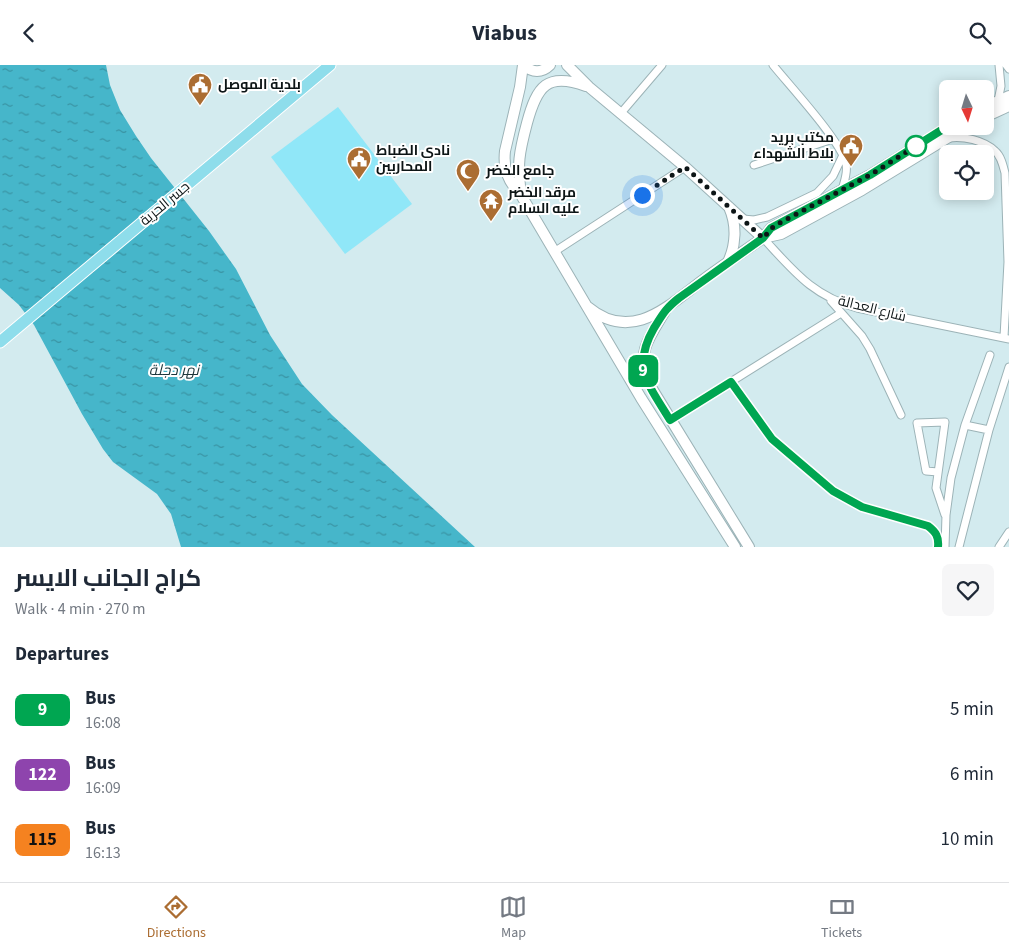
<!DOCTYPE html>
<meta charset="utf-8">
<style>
:root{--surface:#fff;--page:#f6f6f7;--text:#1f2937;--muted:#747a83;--line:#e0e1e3;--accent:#ab6d32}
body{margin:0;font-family:"Source Sans 3",Cairo,sans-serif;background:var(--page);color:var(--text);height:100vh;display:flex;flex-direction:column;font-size:19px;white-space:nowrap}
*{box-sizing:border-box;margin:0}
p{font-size:16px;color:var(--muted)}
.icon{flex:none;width:28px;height:28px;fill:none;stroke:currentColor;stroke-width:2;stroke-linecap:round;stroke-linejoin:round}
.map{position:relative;height:482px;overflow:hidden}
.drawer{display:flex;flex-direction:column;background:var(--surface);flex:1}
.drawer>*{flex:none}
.badge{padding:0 10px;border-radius:8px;font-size:18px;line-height:32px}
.needle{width:32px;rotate:176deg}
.fabs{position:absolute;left:939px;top:15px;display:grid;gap:10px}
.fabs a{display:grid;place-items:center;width:55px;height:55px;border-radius:8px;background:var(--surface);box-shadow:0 2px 12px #0003;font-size:25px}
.you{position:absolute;width:25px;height:25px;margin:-12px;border:4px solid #fff;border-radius:50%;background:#1a73e8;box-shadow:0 0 0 8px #1a73e833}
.map>.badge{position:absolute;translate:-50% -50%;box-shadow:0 0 0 2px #fff}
h2{padding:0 15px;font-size:19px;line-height:45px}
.round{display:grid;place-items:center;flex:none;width:52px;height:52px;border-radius:8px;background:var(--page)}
.headline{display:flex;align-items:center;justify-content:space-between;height:85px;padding:0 15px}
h1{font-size:24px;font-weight:700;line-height:38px}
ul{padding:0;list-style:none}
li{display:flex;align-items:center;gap:15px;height:65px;padding:0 15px}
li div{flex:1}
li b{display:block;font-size:19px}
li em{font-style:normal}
li .badge{min-width:55px;font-weight:700;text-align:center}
header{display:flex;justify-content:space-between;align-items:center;height:65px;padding:0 15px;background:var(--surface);font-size:22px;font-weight:700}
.tabs{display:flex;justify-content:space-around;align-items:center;height:70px;border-top:1px solid var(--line);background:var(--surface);font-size:14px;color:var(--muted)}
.tabs a{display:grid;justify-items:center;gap:2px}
.tabs .selected{color:var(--accent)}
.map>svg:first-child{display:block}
.grass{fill:#90e7f8}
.water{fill:url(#water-ripples)}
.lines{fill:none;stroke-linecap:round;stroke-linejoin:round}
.street-casing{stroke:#9cb3b7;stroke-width:9}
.secondary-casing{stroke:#9cb3b7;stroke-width:12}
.primary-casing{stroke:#fff;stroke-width:13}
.street{stroke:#fff;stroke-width:7}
.secondary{stroke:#fff;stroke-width:10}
.primary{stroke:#8eddeb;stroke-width:11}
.line-casing{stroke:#fff;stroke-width:11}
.line{stroke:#00a651;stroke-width:8}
.walk{stroke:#0d1516;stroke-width:5;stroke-dasharray:0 9}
.stop-dot{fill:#fff;stroke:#00a651;stroke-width:2.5}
.labels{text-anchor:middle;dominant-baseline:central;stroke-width:4;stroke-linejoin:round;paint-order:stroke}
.poi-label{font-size:14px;font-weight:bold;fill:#0d1516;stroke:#fff;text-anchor:start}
.street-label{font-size:14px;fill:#0d1516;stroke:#fff}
.water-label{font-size:15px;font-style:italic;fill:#1c353a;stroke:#fff}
</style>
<header><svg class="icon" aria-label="back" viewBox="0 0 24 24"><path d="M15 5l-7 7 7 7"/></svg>Viabus<svg class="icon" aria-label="search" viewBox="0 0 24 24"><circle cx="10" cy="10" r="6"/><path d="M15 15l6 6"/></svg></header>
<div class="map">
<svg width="1009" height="482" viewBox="0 0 1009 482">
<defs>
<pattern id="water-ripples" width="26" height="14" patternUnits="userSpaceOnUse" patternTransform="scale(1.25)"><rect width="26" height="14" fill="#46b6ca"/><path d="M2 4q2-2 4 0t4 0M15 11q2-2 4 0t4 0" fill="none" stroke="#3993a3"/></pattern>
</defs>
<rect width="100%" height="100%" fill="#d3ebef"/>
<!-- grass -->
<path class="grass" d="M338,42L412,139L345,189L271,92Z"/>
<!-- water -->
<path class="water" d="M0,0H106L110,20L120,45L136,71L151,93L209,166L236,204L270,270L302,319L332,350L475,482H181L171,449L157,429L113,397L103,384L82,349L34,260L19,240L0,223Z"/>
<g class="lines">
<defs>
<path id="street" d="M773,0C789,20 842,77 846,99C848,108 844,117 842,125
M1006,0L1009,4
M998,36L1001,21L999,0
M621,48L662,0
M949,73C963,71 984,75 995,86C1001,91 1003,100 1005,108L1008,197L1004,272
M754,100L833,74
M743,154L754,155L767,152L817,128L833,111L843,90
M763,173C793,205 812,231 857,243L1009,274
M554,187L685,102
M831,236L862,271L870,284L901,350
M731,317L772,374L833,426L862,442L928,461C936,467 939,472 938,482
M670,355L841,248
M965,360L989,365
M938,407L926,406L917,358L945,357L936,423L945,450
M945,482L946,450L951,413L965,360L990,290
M959,482L989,365L1009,302
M999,482L1009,467"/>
<path id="secondary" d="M523,0L520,22L505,86C503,104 508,117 521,130L641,333L735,482
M524,0C532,8 542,8 550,0
M567,0L589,22L685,102L763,173L781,169L862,125L967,61
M985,42L1009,31
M985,52L1009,41
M521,130C517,99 519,88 527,58C537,21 547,7 586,21
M728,197C736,180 737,160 729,142
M588,242C632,279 669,240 703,215C723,200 743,187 763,173L771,163L870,110L949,61
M665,246C651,270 637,286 646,314L749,482"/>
<path id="primary" d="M0,277L330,0"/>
</defs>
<!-- street casing -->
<use href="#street" class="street-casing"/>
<!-- secondary casing -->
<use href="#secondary" class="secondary-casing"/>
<!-- primary casing -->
<use href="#primary" class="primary-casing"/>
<!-- street -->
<use href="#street" class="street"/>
<!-- secondary -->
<use href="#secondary" class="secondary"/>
<!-- primary -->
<use href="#primary" class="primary"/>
</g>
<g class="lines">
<defs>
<path id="line" d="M938,482C939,472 936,467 928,461L862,442L833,426L772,374L731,317L670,355C649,320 631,303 654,263C663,249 665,244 679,233L763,173L771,163L870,110L948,61"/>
</defs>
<!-- line casing -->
<use href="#line" class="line-casing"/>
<!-- line -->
<use href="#line" class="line"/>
<!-- walk -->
<path class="walk" d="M642,130L685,102L763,173L774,161L870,110L916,81"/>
</g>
<!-- icons -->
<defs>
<symbol id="civic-pin" viewBox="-11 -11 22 30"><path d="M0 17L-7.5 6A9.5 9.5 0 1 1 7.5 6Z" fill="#ab6d32" stroke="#fff"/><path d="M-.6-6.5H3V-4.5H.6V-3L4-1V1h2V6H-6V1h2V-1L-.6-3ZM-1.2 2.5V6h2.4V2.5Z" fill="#fff"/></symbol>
<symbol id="mosque-pin" viewBox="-11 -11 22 30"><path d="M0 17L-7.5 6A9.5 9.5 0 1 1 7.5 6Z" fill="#ab6d32" stroke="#fff"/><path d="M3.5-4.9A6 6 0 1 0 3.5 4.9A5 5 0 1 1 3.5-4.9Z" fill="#fff"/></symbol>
<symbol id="temple-pin" viewBox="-11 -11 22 30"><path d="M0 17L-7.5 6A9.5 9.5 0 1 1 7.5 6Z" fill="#ab6d32" stroke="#fff"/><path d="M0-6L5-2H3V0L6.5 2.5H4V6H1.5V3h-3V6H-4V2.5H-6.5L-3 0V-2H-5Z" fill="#fff"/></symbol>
</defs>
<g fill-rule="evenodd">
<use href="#civic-pin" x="186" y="6" width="28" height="38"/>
<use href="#civic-pin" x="837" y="67" width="28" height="38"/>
<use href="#civic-pin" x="345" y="80" width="28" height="38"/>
<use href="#mosque-pin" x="454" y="92" width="28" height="38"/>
<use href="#temple-pin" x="477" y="122" width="28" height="38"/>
</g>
<!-- markers -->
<circle class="stop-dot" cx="916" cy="81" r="10"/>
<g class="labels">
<!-- poi labels -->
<g class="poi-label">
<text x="218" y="20">بلدية الموصل</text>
<text x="834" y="73" text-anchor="end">مكتب بريد<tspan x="834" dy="16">بلاط الشهداء</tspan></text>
<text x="376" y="86">نادي الضباط<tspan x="376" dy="16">المحاربين</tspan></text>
<text x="486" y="106">جامع الخضر</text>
<text x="508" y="128">مرقد الخضر<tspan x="508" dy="16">عليه السلام</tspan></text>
</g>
<!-- street labels -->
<g class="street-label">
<text transform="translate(165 139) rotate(-40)">جسر الحرية</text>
<text transform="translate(872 244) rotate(14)">شارع العدالة</text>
</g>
<!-- water labels -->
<g class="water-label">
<text x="174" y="305">نهر دجلة</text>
</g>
</g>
</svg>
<div class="fabs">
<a><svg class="needle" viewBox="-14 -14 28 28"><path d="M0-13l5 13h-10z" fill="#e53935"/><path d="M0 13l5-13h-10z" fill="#747a83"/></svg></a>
<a><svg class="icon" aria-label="locate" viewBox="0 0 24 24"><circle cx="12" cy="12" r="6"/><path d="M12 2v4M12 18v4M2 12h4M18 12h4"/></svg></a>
</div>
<div class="you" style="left:642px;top:130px"></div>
<b class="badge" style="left:643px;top:306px;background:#00a651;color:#fff">9</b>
</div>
<section class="drawer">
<div class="headline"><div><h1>كراج الجانب الايسر</h1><p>Walk · 4 min · 270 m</p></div><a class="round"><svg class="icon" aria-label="heart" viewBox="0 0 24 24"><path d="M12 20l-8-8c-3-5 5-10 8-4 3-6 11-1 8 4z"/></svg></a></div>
<h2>Departures</h2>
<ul>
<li><span class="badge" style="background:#00a651;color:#fff">9</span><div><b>Bus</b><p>16:08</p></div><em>5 min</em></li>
<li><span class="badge" style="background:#8e44ad;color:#fff">122</span><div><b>Bus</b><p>16:09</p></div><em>6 min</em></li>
<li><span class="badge" style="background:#f58220;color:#111">115</span><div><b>Bus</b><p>16:13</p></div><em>10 min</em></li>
</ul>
</section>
<nav class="tabs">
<a class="selected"><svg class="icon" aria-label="directions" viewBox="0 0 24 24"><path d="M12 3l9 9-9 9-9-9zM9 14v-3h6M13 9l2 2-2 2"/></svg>Directions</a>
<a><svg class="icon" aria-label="map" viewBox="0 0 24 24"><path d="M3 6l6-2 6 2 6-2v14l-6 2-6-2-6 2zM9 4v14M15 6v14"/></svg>Map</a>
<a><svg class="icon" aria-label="tickets" viewBox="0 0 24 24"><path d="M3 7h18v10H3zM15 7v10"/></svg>Tickets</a>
</nav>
